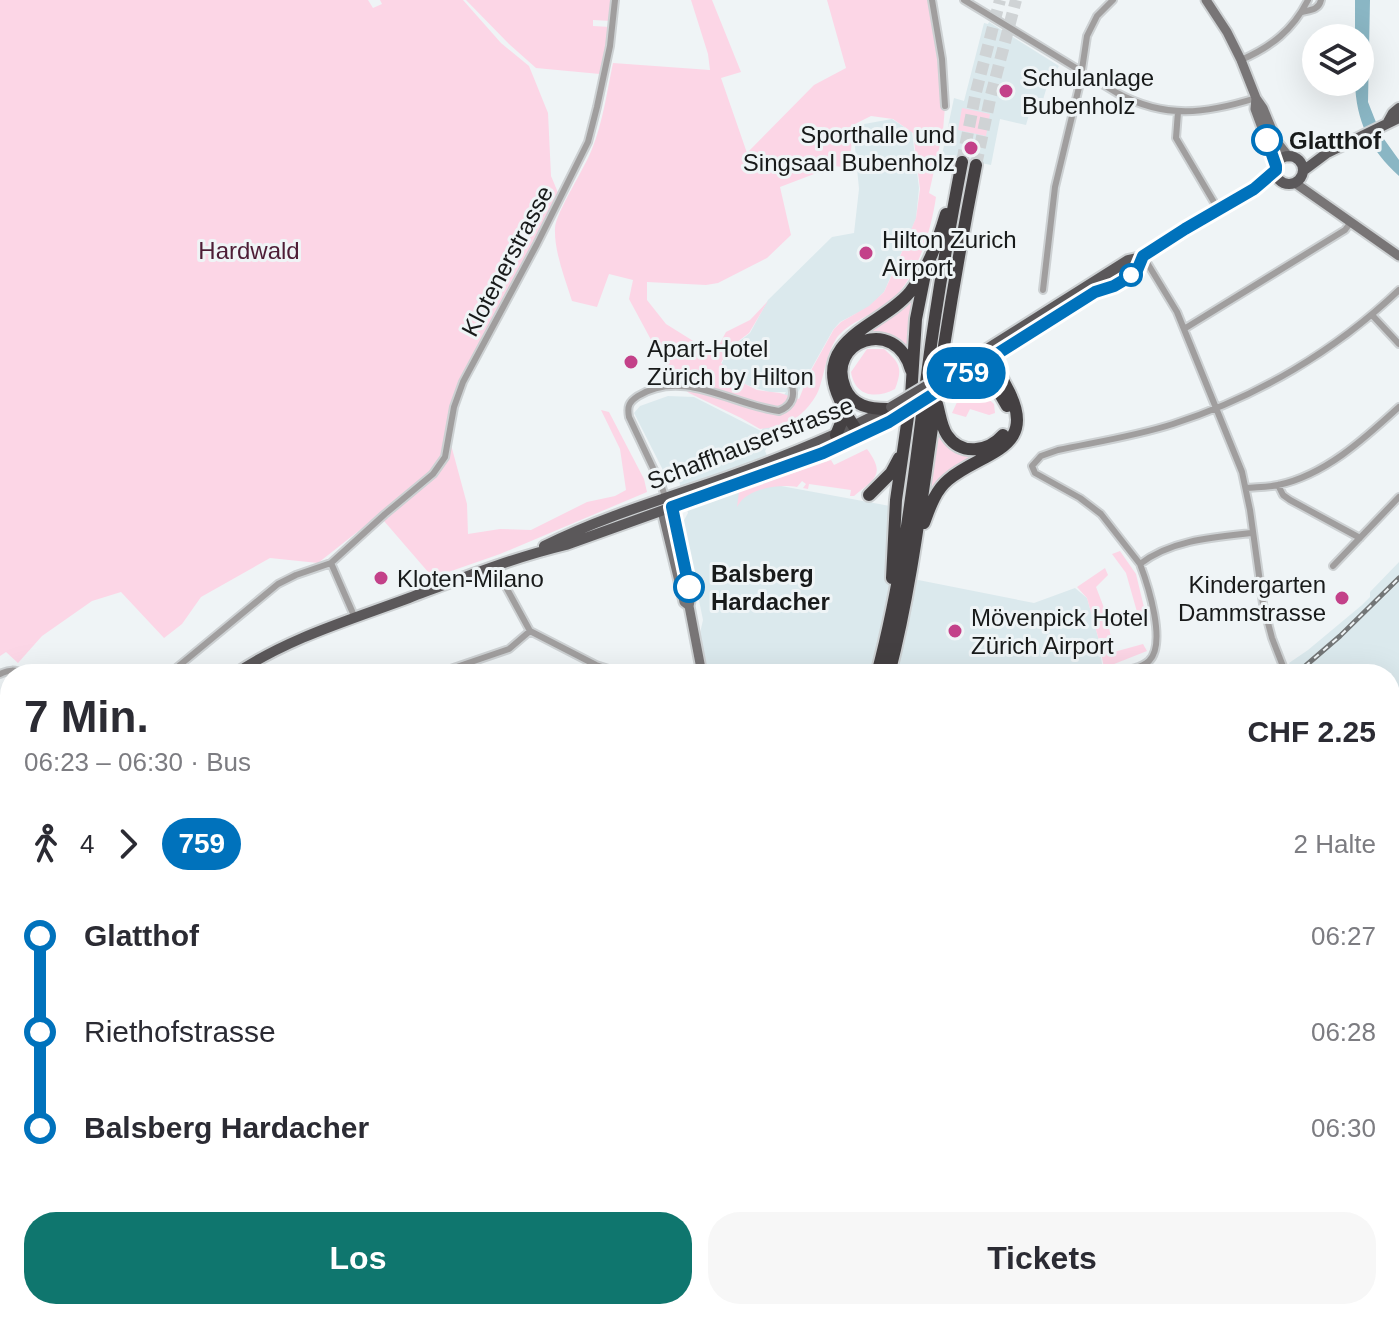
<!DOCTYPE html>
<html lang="de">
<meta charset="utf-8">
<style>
:root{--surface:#fff;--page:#f7f7f7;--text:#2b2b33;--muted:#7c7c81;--accent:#0f766e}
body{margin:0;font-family:Arial,sans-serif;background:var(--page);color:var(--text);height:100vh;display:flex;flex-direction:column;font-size:30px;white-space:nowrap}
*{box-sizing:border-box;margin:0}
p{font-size:26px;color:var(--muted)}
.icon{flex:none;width:44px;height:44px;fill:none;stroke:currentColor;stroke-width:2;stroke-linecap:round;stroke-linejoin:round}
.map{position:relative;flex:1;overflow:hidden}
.drawer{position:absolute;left:0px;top:664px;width:1400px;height:656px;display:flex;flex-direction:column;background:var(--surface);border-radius:32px 32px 0 0;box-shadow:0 8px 32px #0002}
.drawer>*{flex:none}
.badge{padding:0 16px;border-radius:26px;font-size:28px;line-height:52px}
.controls{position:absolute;left:1302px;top:24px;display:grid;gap:16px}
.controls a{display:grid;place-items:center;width:72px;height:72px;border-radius:50%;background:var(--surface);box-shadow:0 8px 32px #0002;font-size:40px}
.map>.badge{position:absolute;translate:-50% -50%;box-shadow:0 0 0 4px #fff}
.legs{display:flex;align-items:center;gap:12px;height:88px;padding:0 24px;font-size:26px}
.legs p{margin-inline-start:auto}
.headline{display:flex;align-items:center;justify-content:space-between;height:136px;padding:0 24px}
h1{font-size:44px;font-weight:700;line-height:60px}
.action{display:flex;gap:16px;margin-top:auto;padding:16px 24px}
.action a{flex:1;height:92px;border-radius:32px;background:var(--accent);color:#fff;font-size:32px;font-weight:700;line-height:92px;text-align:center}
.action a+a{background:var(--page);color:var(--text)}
ul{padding:0 24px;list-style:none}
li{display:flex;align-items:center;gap:28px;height:96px;font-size:30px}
li i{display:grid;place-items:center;width:12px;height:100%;margin:0 10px;background:currentColor}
li i::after{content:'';width:20px;height:20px;margin:-10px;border:6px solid;border-radius:50%;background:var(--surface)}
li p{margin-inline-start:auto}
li:first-child i{background:linear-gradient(#0000 50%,currentColor 0)}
li:last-child i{background:linear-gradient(currentColor 50%,#0000 0)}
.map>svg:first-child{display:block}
.built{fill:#dbe9ed}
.green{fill:#fcd6e6;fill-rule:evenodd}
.water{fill:#8ab6c4}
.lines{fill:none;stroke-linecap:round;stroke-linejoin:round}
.taxiway{stroke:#b1b5b6;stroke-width:20}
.highway-tunnel{stroke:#cfd3d5;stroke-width:12;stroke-dasharray:12 6;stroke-linecap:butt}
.street-casing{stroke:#cdd1d3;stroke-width:10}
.secondary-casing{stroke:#cdd1d3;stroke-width:13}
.primary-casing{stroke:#cdd1d3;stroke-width:14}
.highway-casing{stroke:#cdd1d3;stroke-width:16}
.street{stroke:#a09e9e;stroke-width:6}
.secondary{stroke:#787576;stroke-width:9}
.primary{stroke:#5b585a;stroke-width:10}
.highway{stroke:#444042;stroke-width:12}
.tram{stroke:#737677;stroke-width:2}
.rail-casing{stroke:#737677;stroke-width:5}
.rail{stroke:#eff4f6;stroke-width:2;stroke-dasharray:6;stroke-linecap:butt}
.primary-bridge-casing{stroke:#cdd1d3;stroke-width:14;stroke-linecap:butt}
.primary-bridge{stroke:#5b585a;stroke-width:10}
.line-1-casing{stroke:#fff;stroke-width:18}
.line-1{stroke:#0072bc;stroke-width:12}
.poi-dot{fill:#c34189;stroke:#eff4f6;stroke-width:3}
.stop-1-dot{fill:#fff;stroke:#0072bc;stroke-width:4}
.labels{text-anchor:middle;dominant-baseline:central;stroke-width:6;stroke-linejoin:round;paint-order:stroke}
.poi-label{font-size:24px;fill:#181a1a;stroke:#eff4f6;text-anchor:start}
.stop-label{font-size:24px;font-weight:bold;fill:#181a1a;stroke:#eff4f6;text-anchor:start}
.park-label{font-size:24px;fill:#4e1d36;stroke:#eff4f6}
.street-label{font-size:24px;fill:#181a1a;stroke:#eff4f6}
</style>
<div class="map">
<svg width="1399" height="1320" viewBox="0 0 1399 1320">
<rect width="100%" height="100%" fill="#eff4f6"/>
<!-- built -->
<path class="built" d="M989,22L1059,66L1048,83L1042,103L1033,101L1026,125L1000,119L991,165L942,155L954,98L964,101L984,23L988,24Z
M892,119L912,132L919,188L916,219L884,292L869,307L840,322L833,330L765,451L781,486L890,506L888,574L1034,603L1075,588L1087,598L1098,637L1103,671L1088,674H708L700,633L703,620L683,522L688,513L679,481L667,478L634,413L640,406L668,396L694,397L761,431L786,392H769L744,384L721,365L728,350L750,333L768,300L832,237L854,233L859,189L853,126Z
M1399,562V806L1390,810V674H1283L1291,668L1289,663L1308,650L1362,605L1370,597V592Z
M1399,823V1320H558L559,1310H1390V826Z
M10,1026V1076L0,1078V1028Z"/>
<!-- green -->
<path class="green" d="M0,0H368L373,8L382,4L380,0H463L501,43L529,66L548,113L551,176L559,195L451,402L450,441L467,504L468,534L500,529L531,530L587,502L615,496L626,490L620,449L601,410L609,412L644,479L647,492L500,554L437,576L435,580L384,521L361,529L318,563L270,558L201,597L182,624L164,638L121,592L92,601L42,636L18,663L6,652L0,656Z
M466,0H612L611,21L593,20V26L610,27L600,74L536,68L509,44Z
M691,0H712L741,72L721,78L747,153L814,85L846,68L827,0H930L932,3L945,106L943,131L929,193L936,197C931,232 916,282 886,305C870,316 847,323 836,339C827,353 825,370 820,386C816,401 799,419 784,425C777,427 767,428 760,429L741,418L689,393L670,375L629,299L633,280L609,274L597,307L572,301C565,278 554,252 555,228C556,212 585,168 592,149C603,122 607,91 613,63L710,70L708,54ZM871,116L893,119L913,133L920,189L916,218L896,266L884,292L869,306L841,322L834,329L809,374L799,399L780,393L757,390L743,383L721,363L728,349L749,333L768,301L750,320L726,332L714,354L666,324L647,300V282L706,285L718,283L767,258L791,235L780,187L835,166L855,169L851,151L853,125Z
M962,108L990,114L986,136L958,130Z
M916,292L910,354L859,335Z
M867,349H884C900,363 903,368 895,389C876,399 855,397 851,372Z
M970,393L984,395L994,404L995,413L989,415L970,409L966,417L952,413L958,400Z
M940,428L980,453L930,494Z
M867,449C886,475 875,478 854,496H850L851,490L809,484L808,489L803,488L806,484L802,481L797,487C779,484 746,488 737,507L739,492L831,460L834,465Z
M1120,551L1136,574L1148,624L1141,626L1126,573L1112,554Z
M1105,568L1108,575L1096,587L1106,613L1114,652L1143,644L1147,651L1104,668L1098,637L1087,598L1077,587Z
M148,1310H210L197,1320H155Z
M355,1310H405L409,1320H357Z"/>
<!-- water -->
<path class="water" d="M1355,0H1370L1368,102L1381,135L1399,160V176C1370,150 1356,121 1355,82H1360V38H1355Z"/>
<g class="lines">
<!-- taxiway -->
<path class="taxiway" d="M923,1310L928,1320
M1350,1310L1353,1320"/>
<!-- highway-tunnel -->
<path class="highway-tunnel" d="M962,162L976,92L1000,0
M976,165L991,95L1016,0"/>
<defs>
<path id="street" d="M932,0L942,59L945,106
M964,0L1117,93C1165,119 1205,114 1256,98
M1302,12C1310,10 1319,10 1321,0
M1241,60C1271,47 1293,30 1308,0
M1178,112L1176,138L1218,209
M1143,256L1177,312L1242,472L1250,510L1263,604L1272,638L1286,674
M1043,290L1055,187L1080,83L1087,36L1097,16L1113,0
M1372,315L1399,344
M1184,329L1345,230L1351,222
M1278,485L1283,495L1290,500L1360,538
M1246,488C1257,487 1268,487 1278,485C1325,475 1364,439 1399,407
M665,497L662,487L629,417C627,406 629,402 638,396C683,368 733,405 779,411C792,406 796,396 791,383
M1252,533C1214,537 1171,540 1140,564L1101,514L1080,498L1035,473L1032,466L1041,456L1058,450C1096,442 1136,436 1173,424C1257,397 1335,351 1399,290
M331,563L355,618
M494,565L530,631L596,665L624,674
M1333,566L1399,497
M0,674C9,670 15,669 23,674
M169,674L278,584L296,575L331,563L385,514L433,474L445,457L454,407L463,382L537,244L588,142L597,107L610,46L615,0
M436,674L509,649L530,631
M1108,674C1121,671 1139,670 1149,661C1167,644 1148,585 1140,564
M1390,706L1399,702
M0,801L10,793
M0,1139L10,1137
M0,1215L10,1221
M53,1310L62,1320
M93,1310L99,1320
M134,1310L141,1320
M299,1310L303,1320"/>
<path id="secondary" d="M1206,0L1227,32L1241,60L1256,98L1263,108L1277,142L1289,157
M1256,98L1255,109L1276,166
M1295,183L1399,256
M672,507L691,596L689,606
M662,511L684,602L689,606L702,674
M1390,815L1399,812
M0,955L10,956
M543,1320L544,1310
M551,1320L552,1310"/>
<path id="primary" d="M1388,122L1393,113L1399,108
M1275 170a14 14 0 1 1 28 0a14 14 0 1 1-28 0Z
M1303,171L1327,153L1399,118
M963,364L1128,260L1141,257
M961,376L1132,267C1165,233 1213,215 1252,190C1261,184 1268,176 1276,170
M544,546C590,523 638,507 686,491C756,468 825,442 889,408
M235,674C288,638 350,620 409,598C462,578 512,558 566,545L823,453L889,422
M0,865L10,858"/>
<path id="highway" d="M981,353L982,363L1007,406
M963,375L980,377L994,382
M937,404C940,414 941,426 947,435C961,456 988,452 1003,435
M887,409C870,409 852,406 845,388C825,341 896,315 911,370
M836,435L845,413
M861,435C850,423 843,409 837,393C816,337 883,325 910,292C928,269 938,241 946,214
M869,495L891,473L899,458
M924,523C930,507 935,491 948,480C982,451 1042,450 1006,386C999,373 995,360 981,353
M892,578L896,500L911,396L916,319L927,264
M877,674C904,573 915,470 928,367C937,298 949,230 962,162
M889,674C910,593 920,511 932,428C944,340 959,252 976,165
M499,1320L501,1310
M511,1320L513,1310"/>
</defs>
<!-- street casing -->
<use href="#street" class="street-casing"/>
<!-- secondary casing -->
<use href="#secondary" class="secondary-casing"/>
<!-- primary casing -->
<use href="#primary" class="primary-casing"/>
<!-- highway casing -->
<use href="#highway" class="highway-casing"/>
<!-- street -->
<use href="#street" class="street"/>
<!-- secondary -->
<use href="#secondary" class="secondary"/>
<!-- primary -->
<use href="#primary" class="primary"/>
<!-- highway -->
<use href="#highway" class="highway"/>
<!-- tram -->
<path class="tram" d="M1390,701L1399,697
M564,1320L565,1310"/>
<defs>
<path id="rail" d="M1296,674L1340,636L1399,578
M0,1048L10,1045"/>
</defs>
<!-- rail casing -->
<use href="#rail" class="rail-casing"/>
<!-- rail -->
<use href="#rail" class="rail"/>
<defs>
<path id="primary-bridge" d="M891,407L963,364
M889,422L961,376"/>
</defs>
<!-- primary-bridge casing -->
<use href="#primary-bridge" class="primary-bridge-casing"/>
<!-- primary-bridge -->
<use href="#primary-bridge" class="primary-bridge"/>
</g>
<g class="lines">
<defs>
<path id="line-1" d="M689,587L672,507L823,453L889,422L1095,292L1114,286L1136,273L1143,256L1185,229L1254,189L1276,170V166L1267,140"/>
</defs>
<!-- line-1 casing -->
<use href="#line-1" class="line-1-casing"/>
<!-- line-1 -->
<use href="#line-1" class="line-1"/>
</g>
<!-- markers -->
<g class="poi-dot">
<circle cx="1006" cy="91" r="8"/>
<circle cx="971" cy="148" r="8"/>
<circle cx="866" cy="253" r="8"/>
<circle cx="631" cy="362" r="8"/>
<circle cx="381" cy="578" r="8"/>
<circle cx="1342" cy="598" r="8"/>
<circle cx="955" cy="631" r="8"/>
</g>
<g class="stop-1-dot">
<circle cx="1267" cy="140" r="14"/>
<circle cx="1131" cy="275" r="10"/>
<circle cx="689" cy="587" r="14"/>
</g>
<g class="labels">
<!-- poi labels -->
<g class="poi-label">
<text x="1022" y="77">Schulanlage<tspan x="1022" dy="28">Bubenholz</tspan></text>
<text x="955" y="134" text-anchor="end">Sporthalle und<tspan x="955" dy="28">Singsaal Bubenholz</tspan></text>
<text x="882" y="239">Hilton Zurich<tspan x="882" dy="28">Airport</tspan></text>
<text x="647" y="348">Apart-Hotel<tspan x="647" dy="28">Zürich by Hilton</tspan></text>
<text x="397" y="578">Kloten-Milano</text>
<text x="1326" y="584" text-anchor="end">Kindergarten<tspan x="1326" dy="28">Dammstrasse</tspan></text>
<text x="971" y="617">Mövenpick Hotel<tspan x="971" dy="28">Zürich Airport</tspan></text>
</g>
<!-- stop labels -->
<g class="stop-label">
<text x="1289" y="140">Glatthof</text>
<text x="711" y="573">Balsberg<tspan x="711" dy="28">Hardacher</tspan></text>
</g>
<!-- park labels -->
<g class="park-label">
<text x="249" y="250">Hardwald</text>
</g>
<!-- street labels -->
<g class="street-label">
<text transform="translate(507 261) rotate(-62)">Klotenerstrasse</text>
<text transform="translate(750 443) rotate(-21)">Schaffhauserstrasse</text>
</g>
</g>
</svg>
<div class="controls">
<a><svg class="icon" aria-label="layers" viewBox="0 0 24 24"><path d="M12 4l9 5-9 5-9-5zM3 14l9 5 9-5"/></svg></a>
</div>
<b class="badge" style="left:966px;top:373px;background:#0072bc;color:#fff">759</b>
<section class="drawer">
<div class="headline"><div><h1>7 Min.</h1><p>06:23 – 06:30 · Bus</p></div><b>CHF 2.25</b></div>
<div class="legs"><svg class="icon" aria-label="walk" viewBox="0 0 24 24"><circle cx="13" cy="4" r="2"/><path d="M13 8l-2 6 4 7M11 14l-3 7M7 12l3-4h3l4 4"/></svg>4<svg class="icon" aria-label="forward" viewBox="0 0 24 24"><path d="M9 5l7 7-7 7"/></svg><b class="badge" style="background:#0072bc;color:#fff">759</b><p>2 Halte</p></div>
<ul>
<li><i style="color:#0072bc"></i><b>Glatthof</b><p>06:27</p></li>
<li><i style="color:#0072bc"></i><span>Riethofstrasse</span><p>06:28</p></li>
<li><i style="color:#0072bc"></i><b>Balsberg Hardacher</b><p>06:30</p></li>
</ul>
<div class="action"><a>Los</a><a>Tickets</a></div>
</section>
</div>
